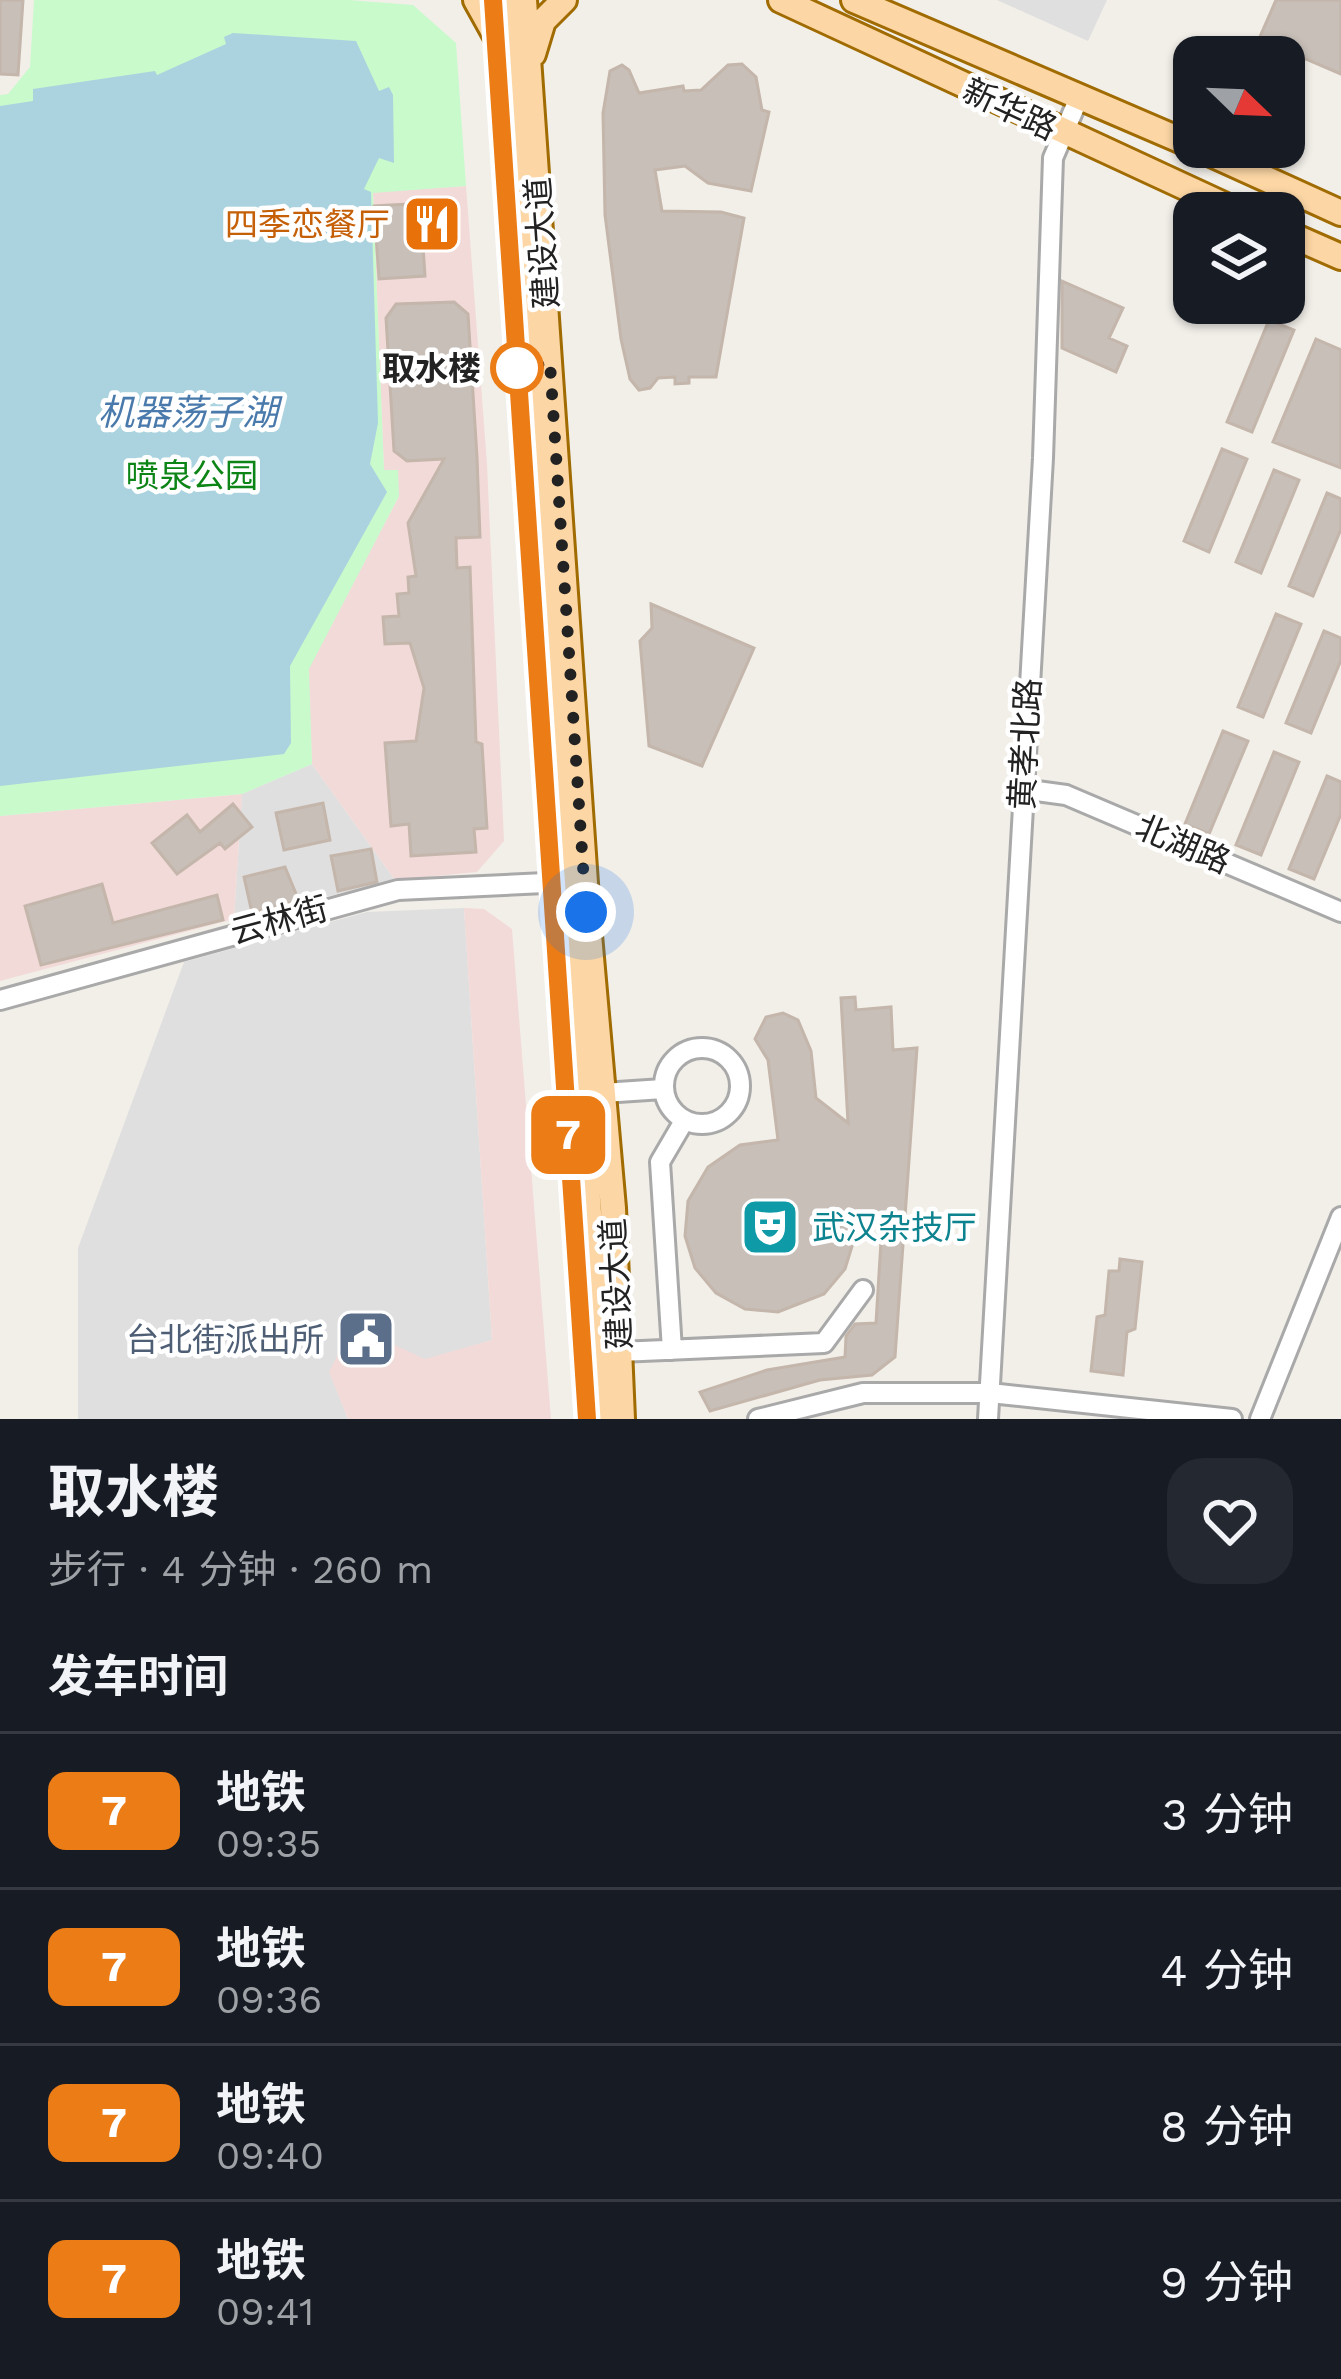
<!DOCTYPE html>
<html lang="zh">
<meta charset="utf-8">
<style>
:root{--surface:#171b24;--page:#242831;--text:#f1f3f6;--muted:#9ea1a6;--line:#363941}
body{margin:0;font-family:"Work Sans","Noto Sans SC",sans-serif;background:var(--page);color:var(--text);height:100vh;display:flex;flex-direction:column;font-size:45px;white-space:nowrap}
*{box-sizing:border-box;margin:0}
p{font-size:39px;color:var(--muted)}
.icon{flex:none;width:66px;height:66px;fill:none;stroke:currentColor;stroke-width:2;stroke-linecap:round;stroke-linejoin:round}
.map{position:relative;height:1419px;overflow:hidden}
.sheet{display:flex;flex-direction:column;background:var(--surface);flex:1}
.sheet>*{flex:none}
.badge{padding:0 24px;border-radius:18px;font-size:42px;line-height:78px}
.needle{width:78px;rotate:113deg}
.fabs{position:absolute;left:1173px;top:36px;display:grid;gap:24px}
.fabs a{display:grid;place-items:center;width:132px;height:132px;border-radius:24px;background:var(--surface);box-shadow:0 3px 9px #0004;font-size:60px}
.you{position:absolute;width:60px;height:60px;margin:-30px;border:9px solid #fff;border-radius:50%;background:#1a73e8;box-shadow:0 0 0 18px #1a73e833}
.map>.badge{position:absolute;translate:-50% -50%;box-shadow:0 0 0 6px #fff}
h2{padding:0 48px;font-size:45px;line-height:108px}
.round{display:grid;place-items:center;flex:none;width:126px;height:126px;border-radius:36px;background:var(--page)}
.head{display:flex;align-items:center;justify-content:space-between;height:204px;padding:0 48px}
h1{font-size:57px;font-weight:700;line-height:90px}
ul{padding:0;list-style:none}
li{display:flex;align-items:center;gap:36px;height:156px;padding:0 48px;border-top:3px solid var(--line)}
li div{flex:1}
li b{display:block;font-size:45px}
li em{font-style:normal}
li .badge{min-width:132px;font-weight:700;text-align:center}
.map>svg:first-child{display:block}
.residential{fill:#e0dfdf}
.commercial{fill:#f2dad9}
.park{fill:#c8facc}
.water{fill:#aad3df}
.building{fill:#c7bfb8;stroke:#c4b6ab;stroke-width:3}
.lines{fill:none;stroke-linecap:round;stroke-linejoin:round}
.minor-casing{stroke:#a9a9a9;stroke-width:24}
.major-casing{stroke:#a06b00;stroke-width:30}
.minor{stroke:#fff;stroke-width:18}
.major{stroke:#fcd6a4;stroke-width:24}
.line-casing{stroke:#fff;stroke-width:27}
.line{stroke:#eb7c16;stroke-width:18}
.walk{stroke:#222;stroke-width:12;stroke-dasharray:0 21.6}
.stop-dot{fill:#fff;stroke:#eb7c16;stroke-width:6}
.labels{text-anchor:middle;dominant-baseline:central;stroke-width:9;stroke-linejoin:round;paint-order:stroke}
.street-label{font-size:33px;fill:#222;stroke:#fff}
.food-label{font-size:33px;fill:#c56008;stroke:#fff;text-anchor:end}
.stop-label{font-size:33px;font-weight:bold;fill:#222;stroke:#fff;text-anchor:end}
.park-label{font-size:33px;fill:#0c8416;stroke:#fff}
.culture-label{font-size:33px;fill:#0d838f;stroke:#fff;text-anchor:start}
.service-label{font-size:33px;fill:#4e5e75;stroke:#fff;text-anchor:end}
.water-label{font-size:36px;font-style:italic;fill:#4a7aab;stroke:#fff}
</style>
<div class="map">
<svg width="1341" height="1419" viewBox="0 0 1341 1419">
<rect width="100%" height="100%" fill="#f2efe9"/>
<!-- residential -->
<path class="residential" d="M997,0H1107L1088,41Z
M312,764L395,880L234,919L242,794Z
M464,908L492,1340L425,1360L330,1372L348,1419H78V1248L184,962L367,912Z"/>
<!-- commercial -->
<path class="commercial" d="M466,186L487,464L504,841L477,872L395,880L312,764L308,669L399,496L384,471L373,192Z
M242,794L234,919L0,981V816Z
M464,908L484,909L512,929L551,1419H348L329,1372L353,1326L425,1359L492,1340Z"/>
<!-- park -->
<path class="park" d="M34,0H349L413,5L456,43L466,186L373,193L384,470H398L399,496L309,669L312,764L242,794L0,816V95L8,94L30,67Z"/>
<!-- water -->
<path class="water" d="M233,33L356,41L379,91L389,87L393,95L394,163L379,158L364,189L371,192L378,423L370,464L387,492L290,666L291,743L284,754L0,786V106L33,101V89L155,71L157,75L226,44L224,37Z"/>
<!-- building -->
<path class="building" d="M0,0H23L18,75L0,74Z
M1276,0H1341V74L1259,39Z
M742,64L756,77L762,110L769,112L751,191L708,183L685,166L655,170L662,211L721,212L744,218L716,377H689V383L675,384V377L658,378L650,388L639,390L630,379L621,339L605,215L603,113L610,71L622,65L629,70L639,93L683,86L684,91L701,90L728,65Z
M444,202L447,245L423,246L425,276L379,279L374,206Z
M1062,281L1123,308L1109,338L1127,346L1116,372L1062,348Z
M454,302L468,314L477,457L480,537L456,538L457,568L470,567L476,742L482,744L487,828L474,829L476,852L411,856L409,824L391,826L385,743L416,741L424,688L410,643L385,644L383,617L399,616L397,594L409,593L408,577L416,576L408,523L444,459L407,461L394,451L386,318L396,304Z
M1269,320L1294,330L1252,432L1227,422Z
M1316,339L1341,350V468L1273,442Z
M1222,449L1247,459L1209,552L1184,541Z
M1274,470L1299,480L1261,573L1236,562Z
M1327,493L1341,499V529L1313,596L1289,586Z
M651,604L754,648L702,766L649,746L640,641L652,628Z
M1276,614L1301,624L1263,717L1238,707Z
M1324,631L1341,638V660L1311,733L1286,723Z
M1223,731L1248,741L1209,834L1185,824Z
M1274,752L1299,762L1261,855L1236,845Z
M1327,776L1341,782V814L1314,879L1289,869Z
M323,803L330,840L284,850L276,813Z
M233,804L252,827L225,849L220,843L177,874L152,843L187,815L200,832Z
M371,849L377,882L338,891L331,856Z
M285,867L299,901L252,913L244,877Z
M102,884L113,923L217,895L223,920L41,965L25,906Z
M855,997L856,1010L891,1007L893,1050L917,1048L895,1357L872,1375L820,1380L710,1411L700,1392L767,1370L845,1357L846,1336L855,1324L876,1323L882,1225L858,1227L845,1269L824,1294L778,1312L745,1309L716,1293L695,1268L685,1236L688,1201L708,1167L740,1145L778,1140L768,1060L755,1039L766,1017L783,1013L798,1020L811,1051L816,1098L848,1123L841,998Z
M1120,1259L1142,1262L1135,1329L1127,1332L1123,1375L1091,1371L1097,1317L1105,1315L1109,1271H1119Z"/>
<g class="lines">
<defs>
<path id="minor" d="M1022,789L1066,795L1341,912
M0,1000L398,890L566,882
M664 1086a38 38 0 1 1 76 0a38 38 0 1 1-76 0Z
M603,1093L663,1089
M672,1350L660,1162L684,1121
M619,1352L824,1343L863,1290
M758,1419L863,1393H990L1232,1419
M988,1419L1043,458L1053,158L1078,100
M1260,1419L1341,1217"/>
<path id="major" d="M476,0L501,45
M501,0L604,1419
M524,0L587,912L613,1208L622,1419
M781,0L1241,213
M854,0L1194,146
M533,54L543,21L564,0
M1196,147L1341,213
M1284,232L1341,257"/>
</defs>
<!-- minor casing -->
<use href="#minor" class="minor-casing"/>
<!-- major casing -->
<use href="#major" class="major-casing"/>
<!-- minor -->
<use href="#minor" class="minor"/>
<!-- major -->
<use href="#major" class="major"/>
</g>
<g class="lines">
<defs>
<path id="line" d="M493,0L587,1419"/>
</defs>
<!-- line casing -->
<use href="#line" class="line-casing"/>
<!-- line -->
<use href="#line" class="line"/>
<!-- walk -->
<path class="walk" d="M517,368L550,363L586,912"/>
</g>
<!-- icons -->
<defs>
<symbol id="restaurant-square" viewBox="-11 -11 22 22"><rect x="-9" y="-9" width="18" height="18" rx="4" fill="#e8710a" stroke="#fff"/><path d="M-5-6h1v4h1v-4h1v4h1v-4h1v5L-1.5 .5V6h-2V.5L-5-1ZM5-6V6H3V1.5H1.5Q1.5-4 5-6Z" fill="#fff"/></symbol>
<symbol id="theatre-square" viewBox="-11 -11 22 22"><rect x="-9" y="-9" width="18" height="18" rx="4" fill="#0f9aa8" stroke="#fff"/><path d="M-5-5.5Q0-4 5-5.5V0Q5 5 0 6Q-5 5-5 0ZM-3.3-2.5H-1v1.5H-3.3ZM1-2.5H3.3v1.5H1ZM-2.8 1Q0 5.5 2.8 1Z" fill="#fff"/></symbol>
<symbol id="civic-square" viewBox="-11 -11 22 22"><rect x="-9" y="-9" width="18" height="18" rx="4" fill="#5c6f8a" stroke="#fff"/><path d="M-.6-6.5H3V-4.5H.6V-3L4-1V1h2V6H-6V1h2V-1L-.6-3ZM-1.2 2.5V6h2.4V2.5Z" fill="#fff"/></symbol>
</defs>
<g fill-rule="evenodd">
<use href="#restaurant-square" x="399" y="191" width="66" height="66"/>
<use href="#theatre-square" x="737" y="1194" width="66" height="66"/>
<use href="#civic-square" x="333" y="1306" width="66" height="66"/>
</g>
<!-- markers -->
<circle class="stop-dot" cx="517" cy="368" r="24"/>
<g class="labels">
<!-- street labels -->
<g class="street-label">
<text transform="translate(1010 109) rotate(25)">新华路</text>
<text transform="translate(542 243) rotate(-94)">建设大道</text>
<text transform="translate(1025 744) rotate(-87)">黄孝北路</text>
<text transform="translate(1183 844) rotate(23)">北湖路</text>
<text transform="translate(279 920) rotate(-15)">云林街</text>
<text transform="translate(616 1284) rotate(-93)">建设大道</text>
</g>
<!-- food labels -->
<g class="food-label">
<text x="390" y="224">四季恋餐厅</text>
</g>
<!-- stop labels -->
<g class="stop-label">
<text x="481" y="368">取水楼</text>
</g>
<!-- park labels -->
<g class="park-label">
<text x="192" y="475">喷泉公园</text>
</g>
<!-- culture labels -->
<g class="culture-label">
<text x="812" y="1227">武汉杂技厅</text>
</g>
<!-- service labels -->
<g class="service-label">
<text x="324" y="1339">台北街派出所</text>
</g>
<!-- water labels -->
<g class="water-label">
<text x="188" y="413">机器荡子湖</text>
</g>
</g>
</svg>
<div class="fabs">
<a><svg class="needle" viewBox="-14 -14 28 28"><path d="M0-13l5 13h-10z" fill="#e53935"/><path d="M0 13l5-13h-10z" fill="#9ea1a6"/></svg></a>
<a><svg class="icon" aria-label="layers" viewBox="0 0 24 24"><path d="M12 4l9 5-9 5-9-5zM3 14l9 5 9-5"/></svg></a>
</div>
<div class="you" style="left:586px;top:912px"></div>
<b class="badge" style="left:568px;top:1135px;background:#eb7c16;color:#fff">7</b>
</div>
<section class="sheet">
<div class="head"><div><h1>取水楼</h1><p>步行 · 4 分钟 · 260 m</p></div><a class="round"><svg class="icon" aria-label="heart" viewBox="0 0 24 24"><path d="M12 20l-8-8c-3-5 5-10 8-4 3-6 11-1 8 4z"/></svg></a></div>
<h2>发车时间</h2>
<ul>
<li><span class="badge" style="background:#eb7c16;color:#fff">7</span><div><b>地铁</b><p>09:35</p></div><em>3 分钟</em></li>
<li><span class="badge" style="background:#eb7c16;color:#fff">7</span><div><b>地铁</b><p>09:36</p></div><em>4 分钟</em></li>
<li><span class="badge" style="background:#eb7c16;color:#fff">7</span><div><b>地铁</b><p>09:40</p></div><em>8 分钟</em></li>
<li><span class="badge" style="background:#eb7c16;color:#fff">7</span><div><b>地铁</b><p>09:41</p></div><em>9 分钟</em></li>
</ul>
</section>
